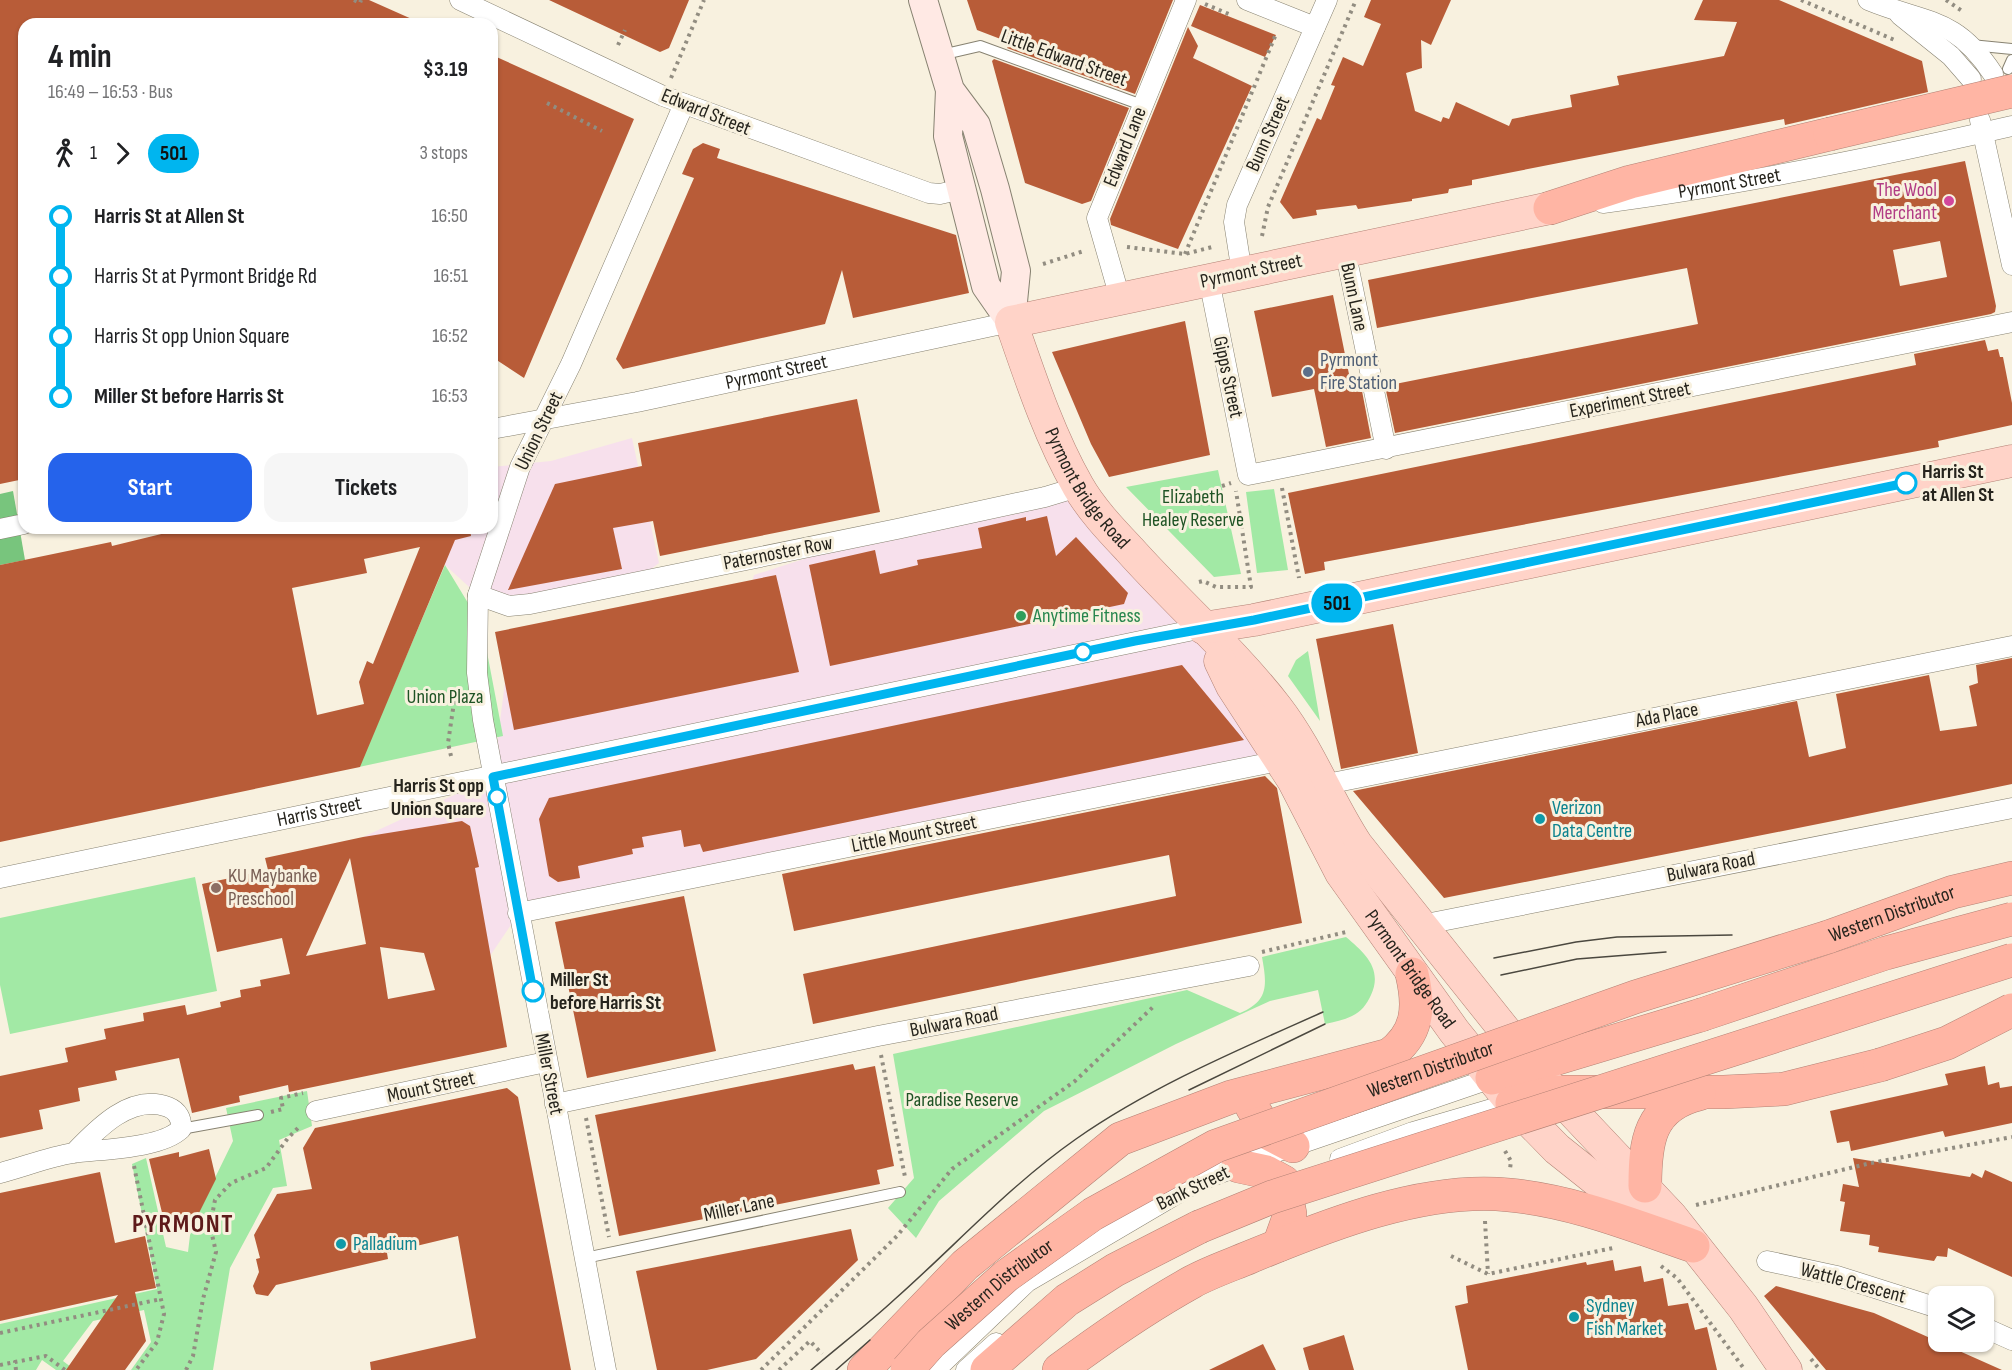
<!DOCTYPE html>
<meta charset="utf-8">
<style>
:root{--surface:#fff;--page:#f6f6f6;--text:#202124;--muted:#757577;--accent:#2563eb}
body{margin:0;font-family:"Sofia Sans Condensed",sans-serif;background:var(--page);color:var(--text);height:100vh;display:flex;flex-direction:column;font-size:22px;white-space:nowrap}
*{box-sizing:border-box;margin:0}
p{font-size:20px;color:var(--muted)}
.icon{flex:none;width:33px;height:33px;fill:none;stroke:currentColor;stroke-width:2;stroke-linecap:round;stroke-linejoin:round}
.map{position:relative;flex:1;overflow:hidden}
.panel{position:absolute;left:18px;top:18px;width:480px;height:516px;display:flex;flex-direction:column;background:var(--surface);border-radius:18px;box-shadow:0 2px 4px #0004}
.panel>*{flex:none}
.badge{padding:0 12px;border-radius:20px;font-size:21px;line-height:39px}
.controls{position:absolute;left:1928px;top:1286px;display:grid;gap:12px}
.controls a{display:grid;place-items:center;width:66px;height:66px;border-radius:12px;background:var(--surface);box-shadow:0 2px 4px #0004;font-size:30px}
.map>.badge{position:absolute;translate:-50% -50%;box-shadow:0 0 0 3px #fff}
.legs{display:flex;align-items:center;gap:9px;height:66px;padding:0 30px;font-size:20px}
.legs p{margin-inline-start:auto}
.head{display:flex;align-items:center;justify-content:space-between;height:102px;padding:0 30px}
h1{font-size:33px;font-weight:700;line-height:45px}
.primary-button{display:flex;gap:12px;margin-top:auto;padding:12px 30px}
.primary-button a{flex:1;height:69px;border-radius:18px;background:var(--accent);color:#fff;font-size:24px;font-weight:700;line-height:69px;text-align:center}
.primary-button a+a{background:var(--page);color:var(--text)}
ul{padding:0 30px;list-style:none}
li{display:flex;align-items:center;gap:21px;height:60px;font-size:22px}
li i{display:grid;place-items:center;width:9px;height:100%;margin:0 8px;background:currentColor}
li i::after{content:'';width:15px;height:15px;margin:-8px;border:4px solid;border-radius:50%;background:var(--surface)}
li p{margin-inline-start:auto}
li:first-child i{background:linear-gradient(#0000 50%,currentColor 0)}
li:last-child i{background:linear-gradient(currentColor 50%,#0000 0)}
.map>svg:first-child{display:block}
.commercial{fill:#f7e0ec}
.green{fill:#a2e9a5}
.forest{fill:#78c57d}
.building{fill:#b85c38;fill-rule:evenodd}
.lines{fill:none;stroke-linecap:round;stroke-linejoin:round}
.lane-casing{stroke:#878271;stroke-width:12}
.street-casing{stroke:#878271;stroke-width:21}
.secondary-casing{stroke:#878271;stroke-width:30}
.primary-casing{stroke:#b38275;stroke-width:33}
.highway-casing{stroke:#b38275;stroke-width:34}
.path{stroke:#928d81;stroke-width:4;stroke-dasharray:3 4.5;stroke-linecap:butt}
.lane{stroke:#fff;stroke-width:10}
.street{stroke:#fff;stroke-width:20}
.secondary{stroke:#ffe9e4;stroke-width:28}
.primary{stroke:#ffd3c8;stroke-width:32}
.highway{stroke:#ffb5a4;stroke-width:33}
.tram{stroke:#4b483f;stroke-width:1.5}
.highway-bridge-casing{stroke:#b38275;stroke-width:34;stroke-linecap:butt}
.highway-bridge{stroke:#ffb5a4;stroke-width:33}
.line-1-casing{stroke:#fff;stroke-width:14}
.line-1{stroke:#00b5ef;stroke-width:9}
.hotel-dot{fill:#d1479c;stroke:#f8f1df;stroke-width:2}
.service-dot{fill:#5c6f8a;stroke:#f8f1df;stroke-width:2}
.stop-1-dot{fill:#fff;stroke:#00b5ef;stroke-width:3}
.leisure-dot{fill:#2e9e5b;stroke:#f8f1df;stroke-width:2}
.culture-dot{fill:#0f9aa8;stroke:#f8f1df;stroke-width:2}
.education-dot{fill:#8d6e63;stroke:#f8f1df;stroke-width:2}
.labels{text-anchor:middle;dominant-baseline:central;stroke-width:6;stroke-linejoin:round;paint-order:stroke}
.street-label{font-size:20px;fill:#26241d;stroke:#f8f1df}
.hotel-label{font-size:20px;fill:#b23c85;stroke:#f8f1df;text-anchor:end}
.service-label{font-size:20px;fill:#4e5e75;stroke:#f8f1df;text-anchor:start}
.stop-label{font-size:20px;font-weight:bold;fill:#26241d;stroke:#f8f1df;text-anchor:start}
.park-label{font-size:20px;fill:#1e5324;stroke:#f8f1df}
.leisure-label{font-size:20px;fill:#27864d;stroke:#f8f1df;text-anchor:start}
.culture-label{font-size:20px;fill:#0d838f;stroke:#f8f1df;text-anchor:start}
.education-label{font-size:20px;fill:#785e54;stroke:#f8f1df;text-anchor:start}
.district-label{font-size:26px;font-weight:bold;letter-spacing:1.5px;fill:#5e1a1a;stroke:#f8f1df}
</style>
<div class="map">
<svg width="2012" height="1370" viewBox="0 0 2012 1370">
<rect width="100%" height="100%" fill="#f8f1df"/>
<!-- commercial -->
<path class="commercial" d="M632,438L659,563L634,582L530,604L478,595L445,565L426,533L418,528H492V467L551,461Z
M1078,487L1203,628L1281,761L519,913L490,956L363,928V837L493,777L505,682L741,623L754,575L897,529Z"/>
<!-- green -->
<path class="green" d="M1218,470L1241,574L1214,577L1126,487Z
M1274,489L1288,570L1257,573L1246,492Z
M445,565L482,626L503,736L359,767Z
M1308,651L1320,721L1288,676L1296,660Z
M195,877L217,991L10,1034L0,985V918Z
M1346,937C1365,953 1383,969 1371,995C1367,1004 1361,1012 1352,1016C1344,1020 1334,1022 1325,1024L1318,990L1270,1001L1176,1044L1044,1111L939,1201L916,1238L888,1208L914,1178L893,1054L1187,990L1240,1013C1269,1001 1267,985 1262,957Z
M307,1091L312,1126L279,1140L287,1186L273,1188L230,1268L213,1370H131L151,1342L144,1310L93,1321L63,1361L75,1370H56L42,1360L36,1370H0V1324L157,1289L132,1164L146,1158L166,1247L188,1252L191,1227L233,1141L226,1108Z"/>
<!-- forest -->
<path class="forest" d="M13,491L25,560L0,565V494Z"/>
<!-- building -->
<path class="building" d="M0,0H369L423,24H24V479L0,484Z
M549,0H689L669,48L660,52Z
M967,0H1173L1135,94L1007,48L1011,43L977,30Z
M1371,0H1451L1431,45L1421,40L1422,68L1406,73L1415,111L1441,122L1443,117L1449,119L1456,102L1509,126L1512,119L1572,107L1570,95L1619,85L1617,76L1724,56L1737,22L1694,20L1703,0H1779L1922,61L1928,92L1785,125L1784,119L1472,180V185L1449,189L1448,193L1412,199V201L1358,209L1356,205L1316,210L1317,215L1293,219L1280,202L1317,118L1321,120L1335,86L1331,85L1343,57L1363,66L1381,24L1364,17Z
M1200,5L1276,35L1265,57L1191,26Z
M1188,27L1198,46L1193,58L1252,86L1178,249L1111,225L1110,219Z
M492,55L634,119L524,378L492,357Z
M994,59L1129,108L1091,201L1082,204L1025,183L992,61Z
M703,143L720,149L717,158L956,235L969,293L853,318L842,270L825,324L623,369L616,359L694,178L682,174L693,149Z
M1965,161L1996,306L1995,312L1991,314L1395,433L1385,386L1698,324L1687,268L1377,328L1368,280ZM1940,241L1947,277L1900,286L1893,250Z
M1333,295L1352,389L1355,392L1362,391L1371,438L1326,447L1314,389L1272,397L1254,311Z
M1185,321L1210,455L1109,477L1091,444L1052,352Z
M1985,340L1988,351L1998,349L2000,357H2003L2012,403V425L1938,441L1939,447L1324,562L1325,570L1305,574L1288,493L1916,365L1914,354Z
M857,399L880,512L660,556L653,521L613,528L622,569L508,590L555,484L642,466L638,443Z
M1047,516L1056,556L1076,537L1128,593L1124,604L830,666L809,565L875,550L880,574L918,565L917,560L982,548L978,528L1026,517V521Z
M186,528H470L471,536L455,540L360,767L0,842V565L111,542L112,546ZM420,547L373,664L367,661L359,682L364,704L317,715L292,588L367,573L364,559Z
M776,575L799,672L514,730L495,632Z
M1393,624L1418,753L1341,769L1316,639Z
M2012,658V784L1838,820L1444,898L1353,791L1797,701L1809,757L1846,748L1836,694L1929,675L1940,731L1977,726L1969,686L1978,683L1976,665Z
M1182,665L1244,740L703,852L700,844L684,847L681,830L642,837L644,847L632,849L633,854L578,866L580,878L558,882L549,876L539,819L549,798Z
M1265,776L1277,788L1302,923L813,1024L803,974L1176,896L1169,855L794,931L782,874Z
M462,821L470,826L479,867L475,868L507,1047L289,1092L288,1085L239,1096L240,1102L192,1113L179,1058L115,1071L117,1080L78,1088L80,1101L39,1110L43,1129L0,1138V1076L68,1062L65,1048L106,1039L104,1029L144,1021L143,1013L185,1005L187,1015L221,1007L220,1002L241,997L240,990L261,986L260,980L290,974L282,938L217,952L202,884L268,870L265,858L363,837ZM350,858L366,944L306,956ZM380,947L424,953L435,990L388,999Z
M684,896L716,1051L587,1078L555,922Z
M853,1064L855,1070L875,1066L894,1166L877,1170L880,1184L619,1236L595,1115Z
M1985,1066L1988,1085L1999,1082L2000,1088L2012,1086V1123L1945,1137L1943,1131L1851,1151L1849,1141L1837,1143L1830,1111L1948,1085L1945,1074Z
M507,1088L518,1097L571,1370H371L370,1362L476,1338L458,1236L387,1253L388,1259L276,1285L268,1296L256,1294L253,1286L259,1272L256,1259L260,1258L254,1235L277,1194L312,1189L303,1148L315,1128Z
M209,1149L216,1179L196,1219L165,1225L149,1159L179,1152V1157Z
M1853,1158L1970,1177L1972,1173L1982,1178L1985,1170L2012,1182V1277L1948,1248L1947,1257L1937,1256L1934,1261L1878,1252L1879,1247L1869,1245L1870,1235L1840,1231L1845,1202L1840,1201L1843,1184L1859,1187Z
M100,1172L115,1243L145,1236L156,1288L135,1292L146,1341L125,1370H66L118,1295L0,1321V1193Z
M851,1229L858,1260L756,1359L707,1370H657L636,1271Z
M1613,1260L1615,1271L1641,1266L1644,1282L1663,1278L1668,1306L1688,1303L1695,1330L1707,1327L1717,1370H1468L1455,1306L1468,1303L1466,1286L1586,1262L1587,1265Z
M1776,1286L1874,1313L2002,1370H1826L1764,1296Z
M1344,1335L1354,1370H1309L1303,1348Z
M1263,1344L1276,1370H1209Z"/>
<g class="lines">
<defs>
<path id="lane" d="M1971,45L2012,49
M941,55L980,46L1142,105
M2008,69L2012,60
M181,1129L258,1115
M585,1258L900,1192"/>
<g id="street">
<path d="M460,0L663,96L929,193L940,194L962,189"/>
<path d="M1247,0L1315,27"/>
<path d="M1868,0C1926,24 1955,16 1993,74"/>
<path d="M1900,15L1951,56L1971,79"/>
<path d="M1980,120L2012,265"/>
<path id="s1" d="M1603,203C1741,185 1877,157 2012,126"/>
<path d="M1345,250L1386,449"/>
<path d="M1242,273L1234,222L1237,205L1327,0"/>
<path d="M1209,280L1248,475L2012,322"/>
<path d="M1120,298L1097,218L1186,0"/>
<path id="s2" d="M492,429L637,402L1011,322"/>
<path d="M0,529L24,524"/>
<path d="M478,595L509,606L530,604L897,529L1045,497L1078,487"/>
<path d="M1322,785L2012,646"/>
<path id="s3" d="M0,878L1203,628"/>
<path d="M518,913L1289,759"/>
<path d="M1421,925L2012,808"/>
<path d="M555,1104L878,1036L1249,966"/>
<path d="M316,1111L546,1062"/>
<path d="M1340,1159L1413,1132L1512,1103"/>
<path d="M0,1173C24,1167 48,1157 73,1153C101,1149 160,1149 181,1129C182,1119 178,1111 168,1107C131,1093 97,1129 74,1153"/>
<path d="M1767,1261L1837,1276L1938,1308"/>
<path d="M1983,1327L2012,1340"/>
<path d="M606,1370L483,720L477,673L478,595L520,467L571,364L684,104"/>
<path d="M935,1370L1027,1282L1197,1182L1270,1154L1492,1078"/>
<path d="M966,1370L996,1343"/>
</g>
<path id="secondary" d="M923,0L950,90L948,136L986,286L1011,322
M950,90L976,125L995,189L1016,271L1011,322"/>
<g id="primary">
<path id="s4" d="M1550,208L1011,322C1030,377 1049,435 1078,486C1091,509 1111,530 1129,549C1177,603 1233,651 1277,708C1310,751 1328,801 1357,845L1554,1092L1671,1216L1743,1307L1786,1370"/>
<path d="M1203,628L1254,620L2012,461"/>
<path id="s5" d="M1220,661L1232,686L1293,780L1341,873L1454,1031L1512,1103L1557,1149L1611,1192L1671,1231"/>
</g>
<g id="highway">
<path d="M1550,208L1630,182L1830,134"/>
<path id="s6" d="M1828,937L1953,892L2012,878"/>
<path d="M1492,1078L1701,1015"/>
<path d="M1512,1103L1554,1092H1724L1784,1089L1880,1065"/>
<path d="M1252,1107L1268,1133L1293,1146"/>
<path d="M1238,1166L1266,1172L1284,1182L1290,1214L1279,1245"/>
<path d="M1645,1186C1645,1142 1649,1106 1699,1094"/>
<path d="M864,1370L965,1265L1120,1139L1231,1097L1389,1055C1418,1034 1420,1008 1412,974"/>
<path d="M987,1370L1067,1300L1115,1270L1199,1227"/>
<path d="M1059,1370C1102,1338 1145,1308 1192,1282C1210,1272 1231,1265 1250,1257C1327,1225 1425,1186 1509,1195C1573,1201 1632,1225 1693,1246"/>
</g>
</defs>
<!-- lane casing -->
<use href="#lane" class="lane-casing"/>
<!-- street casing -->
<use href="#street" class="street-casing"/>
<!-- secondary casing -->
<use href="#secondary" class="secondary-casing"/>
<!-- primary casing -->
<use href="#primary" class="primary-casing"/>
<!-- highway casing -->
<use href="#highway" class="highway-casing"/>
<!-- path -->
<path class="path" d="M354,0L360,3L361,0
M1801,0L1897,41
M1946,0L1962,11
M1205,4L1231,15
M618,45L625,30
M671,78L704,0
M547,103L602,131
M1262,236L1268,207L1356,0
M1127,247L1185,254L1212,247
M1185,254L1276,34
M1043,264L1084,251
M1222,486L1231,483
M1282,488L1299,578
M1199,582L1203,581L1216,587H1251L1236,491
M451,756L448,743L456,689
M1262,952L1346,932
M881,1055L905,1177
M271,1112L283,1109L281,1098L303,1093
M586,1118L609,1237
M1505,1151L1511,1161L1510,1169
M134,1166L164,1314L157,1342L136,1370
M1696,1205L1871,1163L2012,1137
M1485,1221L1488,1274
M1451,1256L1488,1274L1613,1248
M1661,1266L1677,1278L1745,1370
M0,1333L161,1299
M1811,1359L1820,1370
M0,1365L15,1362
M16,1370L15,1362L46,1356L65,1370
M186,1370L193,1356L203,1299L216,1252L210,1226L215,1200L231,1183L266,1168L288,1138L301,1125
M761,1370L897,1236L952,1169L1075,1081L1153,1007
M779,1370L810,1341L822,1354"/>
<!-- lane -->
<use href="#lane" class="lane"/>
<!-- street -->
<use href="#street" class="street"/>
<!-- secondary -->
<use href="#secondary" class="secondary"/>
<!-- primary -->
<use href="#primary" class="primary"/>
<!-- highway -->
<use href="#highway" class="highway"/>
<!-- tram -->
<path class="tram" d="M1494,958L1576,942L1617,937L1732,935
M1501,975L1577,959L1666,952
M1189,1090L1325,1024
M811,1370C839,1346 868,1324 895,1299C955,1246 1009,1186 1076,1139C1152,1086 1238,1050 1323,1012
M836,1370L870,1340"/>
<defs>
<g id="highway-bridge">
<path d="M1830,134L2012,91"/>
<path d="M1701,1015L1886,953L2012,919"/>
<path d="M1880,1065L1947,1043L2012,1010"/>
<path d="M1199,1227L1272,1197L2012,960"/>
<path id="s7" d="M907,1370L931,1343L1006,1276L1093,1214L1216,1146L1635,997L1828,937"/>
</g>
</defs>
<!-- highway-bridge casing -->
<use href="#highway-bridge" class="highway-bridge-casing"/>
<!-- highway-bridge -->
<use href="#highway-bridge" class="highway-bridge"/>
</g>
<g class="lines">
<defs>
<path id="line-1" d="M533,991L493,777L1135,641L1254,620L1906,483"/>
</defs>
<!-- line-1 casing -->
<use href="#line-1" class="line-1-casing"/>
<!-- line-1 -->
<use href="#line-1" class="line-1"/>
</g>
<!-- markers -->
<circle class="hotel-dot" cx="1949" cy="201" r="6"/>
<circle class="service-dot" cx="1308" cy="372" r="6"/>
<g class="stop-1-dot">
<circle cx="1906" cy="483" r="10"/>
<circle cx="1083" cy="652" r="8"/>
<circle cx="497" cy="797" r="8"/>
<circle cx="533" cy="991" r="10"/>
</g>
<circle class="leisure-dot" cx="1021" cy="616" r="6"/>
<g class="culture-dot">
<circle cx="1540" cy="819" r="6"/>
<circle cx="341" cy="1244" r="6"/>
<circle cx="1574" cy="1317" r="6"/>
</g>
<circle class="education-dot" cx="216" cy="888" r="6"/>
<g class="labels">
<!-- street labels -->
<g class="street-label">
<text transform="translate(1064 58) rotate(20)">Little Edward Street</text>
<text transform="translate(706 112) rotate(22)">Edward Street</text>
<text transform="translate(1268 134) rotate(-66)">Bunn Street</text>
<text transform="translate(1125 147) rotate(-68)">Edward Lane</text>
<text stroke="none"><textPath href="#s1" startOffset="128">Pyrmont Street</textPath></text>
<text transform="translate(1251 271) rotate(-12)">Pyrmont Street</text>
<text transform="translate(1354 297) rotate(78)">Bunn Lane</text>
<text stroke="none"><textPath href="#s2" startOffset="290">Pyrmont Street</textPath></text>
<text transform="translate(1228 377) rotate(78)">Gipps Street</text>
<text transform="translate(1630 400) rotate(-11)">Experiment Street</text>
<text transform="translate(539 431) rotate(-64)">Union Street</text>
<text stroke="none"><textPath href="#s4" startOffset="735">Pyrmont Bridge Road</textPath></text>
<text transform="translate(778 553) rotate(-11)">Paternoster Row</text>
<text transform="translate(1667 715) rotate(-11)">Ada Place</text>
<text stroke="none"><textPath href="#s3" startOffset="326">Harris Street</textPath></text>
<text transform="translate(914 834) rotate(-11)">Little Mount Street</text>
<text transform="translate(1711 867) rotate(-11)">Bulwara Road</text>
<text stroke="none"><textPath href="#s6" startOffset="68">Western Distributor</textPath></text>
<text stroke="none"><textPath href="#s5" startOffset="363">Pyrmont Bridge Road</textPath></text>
<text transform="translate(954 1022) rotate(-11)">Bulwara Road</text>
<text stroke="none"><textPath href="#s7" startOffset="612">Western Distributor</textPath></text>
<text transform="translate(549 1074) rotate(79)">Miller Street</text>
<text transform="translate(431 1087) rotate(-12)">Mount Street</text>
<text transform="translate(1193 1188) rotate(-26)">Bank Street</text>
<text transform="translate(739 1208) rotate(-12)">Miller Lane</text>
<text transform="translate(1853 1283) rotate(15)">Wattle Crescent</text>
<text stroke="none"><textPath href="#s7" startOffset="126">Western Distributor</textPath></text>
</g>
<!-- hotel labels -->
<g class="hotel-label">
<text x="1937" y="190">The Wool<tspan x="1937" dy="23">Merchant</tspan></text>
</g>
<!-- service labels -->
<g class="service-label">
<text x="1320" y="360">Pyrmont<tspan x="1320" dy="23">Fire Station</tspan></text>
</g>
<!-- stop labels -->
<g class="stop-label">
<text x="1922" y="472">Harris St<tspan x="1922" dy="23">at Allen St</tspan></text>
<text x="484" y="786" text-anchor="end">Harris St opp<tspan x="484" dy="23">Union Square</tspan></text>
<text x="550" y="980">Miller St<tspan x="550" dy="23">before Harris St</tspan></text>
</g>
<!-- park labels -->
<g class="park-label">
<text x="1193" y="497">Elizabeth<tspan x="1193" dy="23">Healey Reserve</tspan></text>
<text x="445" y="697">Union Plaza</text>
<text x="962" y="1100">Paradise Reserve</text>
</g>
<!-- leisure labels -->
<g class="leisure-label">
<text x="1033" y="616">Anytime Fitness</text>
</g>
<!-- culture labels -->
<g class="culture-label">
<text x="1552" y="808">Verizon<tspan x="1552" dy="23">Data Centre</tspan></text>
<text x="353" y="1244">Palladium</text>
<text x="1586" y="1306">Sydney<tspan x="1586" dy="23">Fish Market</tspan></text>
</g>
<!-- education labels -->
<g class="education-label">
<text x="228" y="876">KU Maybanke<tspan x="228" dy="23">Preschool</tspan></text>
</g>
<!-- district labels -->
<g class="district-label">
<text x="183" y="1224">PYRMONT</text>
</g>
</g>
</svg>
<div class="controls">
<a><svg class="icon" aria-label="layers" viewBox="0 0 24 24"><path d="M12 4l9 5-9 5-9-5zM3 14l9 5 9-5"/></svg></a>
</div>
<b class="badge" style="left:1337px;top:603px;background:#00b5ef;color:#111">501</b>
<section class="panel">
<div class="head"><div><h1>4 min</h1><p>16:49 – 16:53 · Bus</p></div><b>$3.19</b></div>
<div class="legs"><svg class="icon" aria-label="walk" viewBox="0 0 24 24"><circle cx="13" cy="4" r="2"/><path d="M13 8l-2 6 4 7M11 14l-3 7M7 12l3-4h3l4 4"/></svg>1<svg class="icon" aria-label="forward" viewBox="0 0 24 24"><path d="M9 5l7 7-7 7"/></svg><b class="badge" style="background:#00b5ef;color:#111">501</b><p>3 stops</p></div>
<ul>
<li><i style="color:#00b5ef"></i><b>Harris St at Allen St</b><p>16:50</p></li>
<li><i style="color:#00b5ef"></i><span>Harris St at Pyrmont Bridge Rd</span><p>16:51</p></li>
<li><i style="color:#00b5ef"></i><span>Harris St opp Union Square</span><p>16:52</p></li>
<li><i style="color:#00b5ef"></i><b>Miller St before Harris St</b><p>16:53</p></li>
</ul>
<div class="primary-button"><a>Start</a><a>Tickets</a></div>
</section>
</div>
